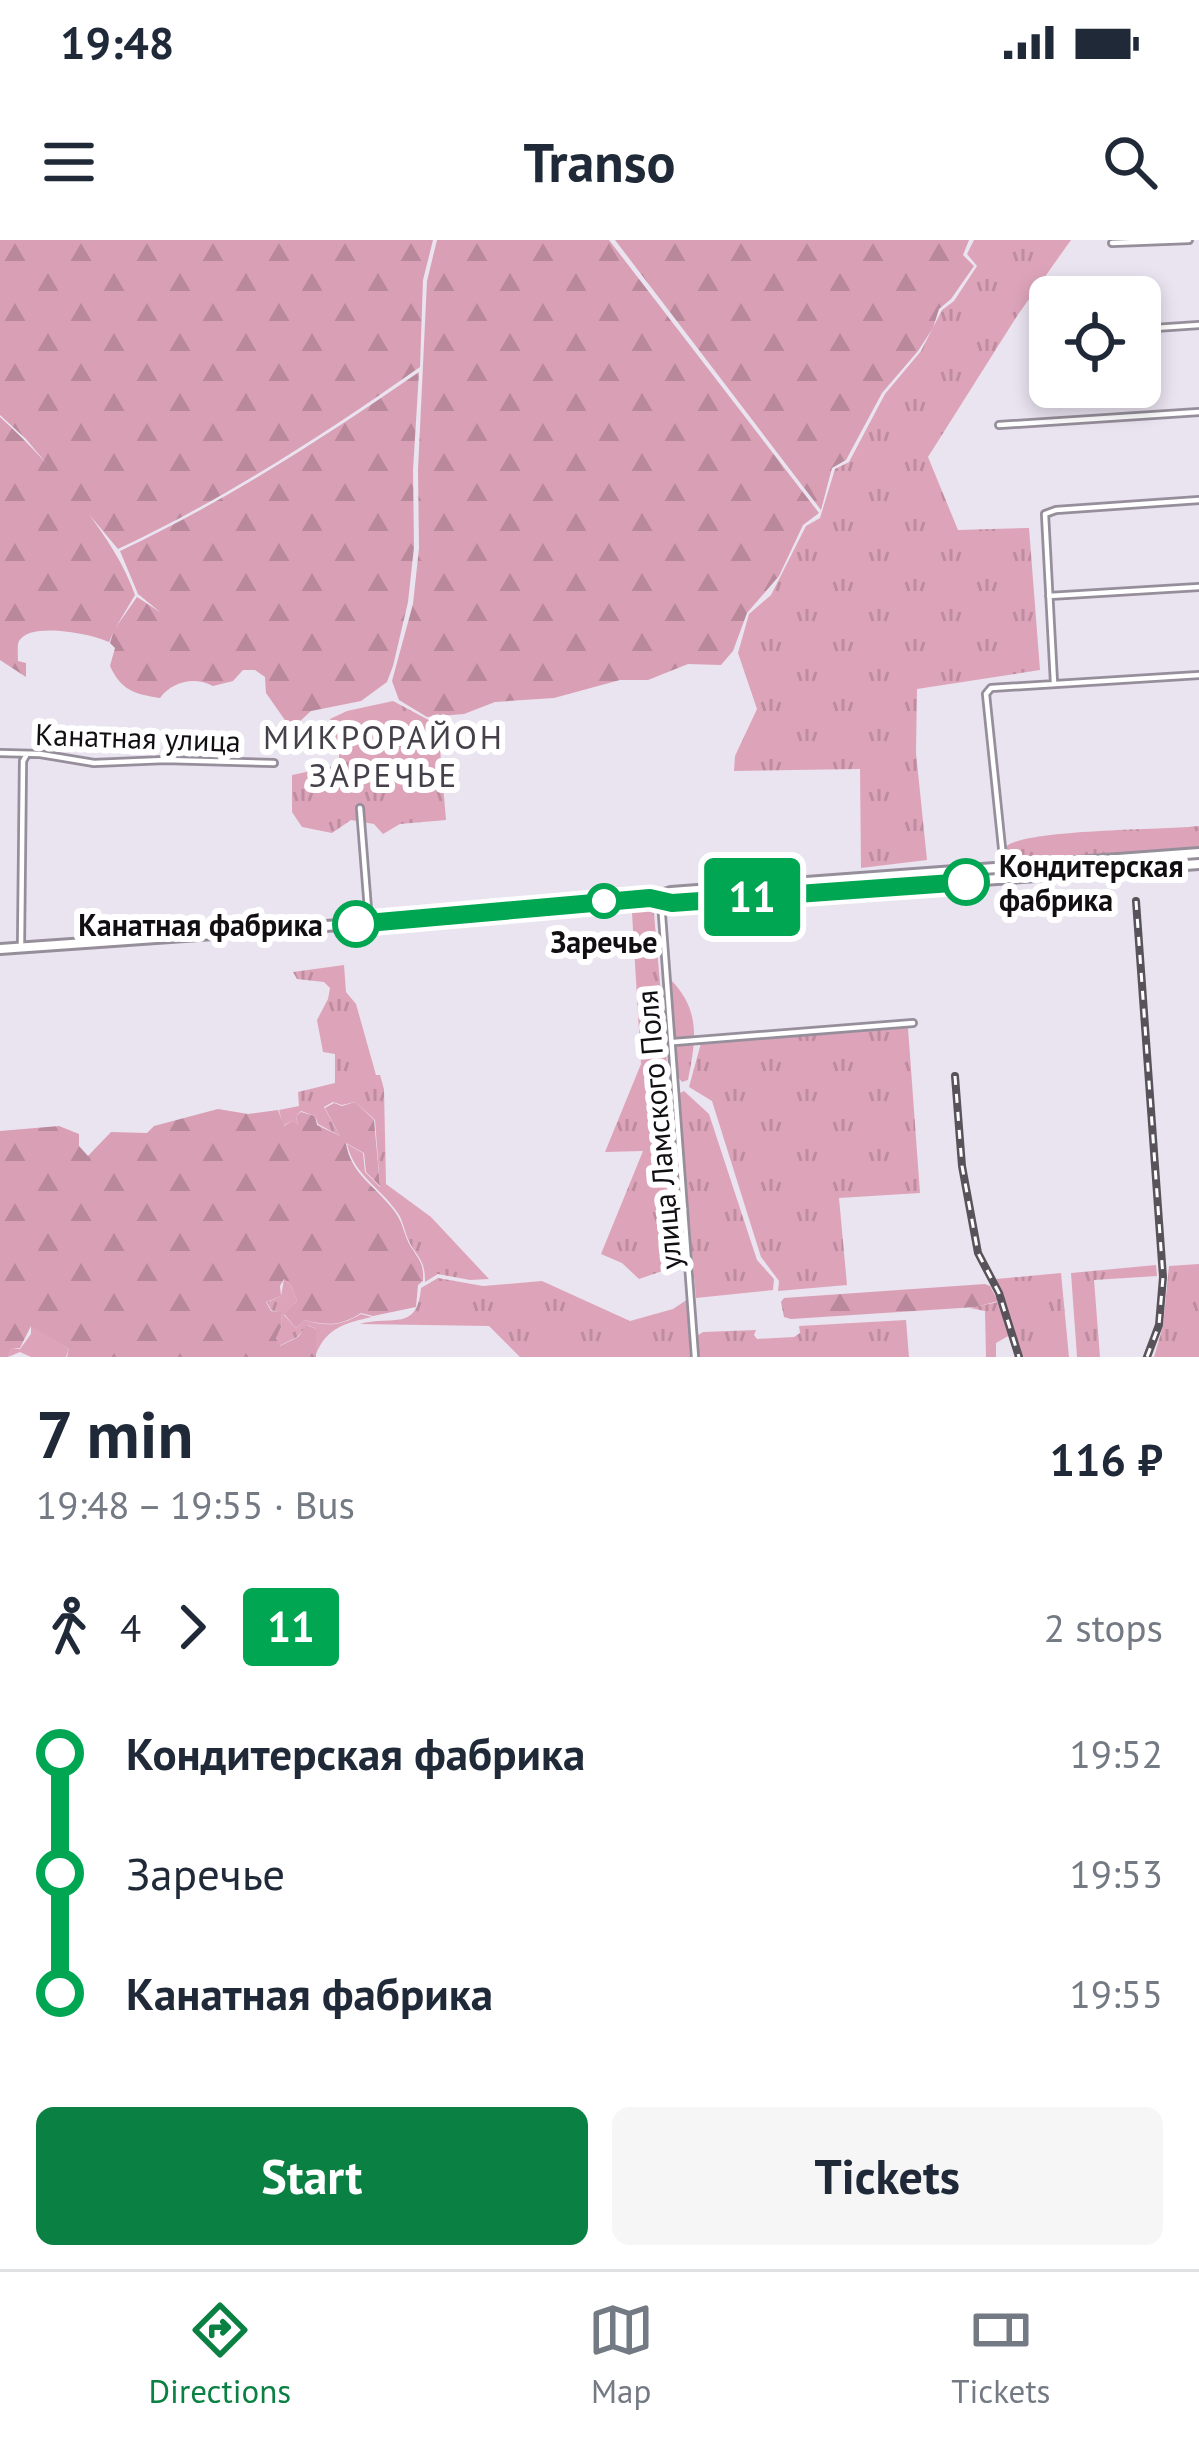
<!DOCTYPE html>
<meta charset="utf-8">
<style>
:root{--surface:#fff;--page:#f6f6f7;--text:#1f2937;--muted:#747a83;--line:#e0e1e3;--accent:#0b8043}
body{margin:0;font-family:"PT Sans",sans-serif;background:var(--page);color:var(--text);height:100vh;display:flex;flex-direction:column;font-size:45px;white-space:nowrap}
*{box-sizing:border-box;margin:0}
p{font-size:39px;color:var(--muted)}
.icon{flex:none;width:66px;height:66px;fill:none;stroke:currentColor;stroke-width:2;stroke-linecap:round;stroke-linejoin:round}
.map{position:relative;height:1117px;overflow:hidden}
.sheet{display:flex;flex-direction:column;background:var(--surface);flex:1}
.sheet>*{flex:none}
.badge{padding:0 24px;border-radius:9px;font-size:42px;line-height:78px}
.fabs{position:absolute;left:1029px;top:36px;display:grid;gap:24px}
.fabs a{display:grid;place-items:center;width:132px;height:132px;border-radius:18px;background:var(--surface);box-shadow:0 6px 18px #0003;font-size:60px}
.map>.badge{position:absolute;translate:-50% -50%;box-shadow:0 0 0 6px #fff}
.legs{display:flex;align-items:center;gap:18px;height:132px;padding:0 36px;font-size:39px}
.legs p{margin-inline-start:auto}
.summary{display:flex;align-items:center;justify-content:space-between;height:204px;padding:0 36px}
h1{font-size:66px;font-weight:800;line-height:90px}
.action{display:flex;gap:24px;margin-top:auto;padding:24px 36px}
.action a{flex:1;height:138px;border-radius:18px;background:var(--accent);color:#fff;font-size:48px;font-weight:800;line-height:138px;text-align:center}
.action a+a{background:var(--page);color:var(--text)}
ul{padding:0 36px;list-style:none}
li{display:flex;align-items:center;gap:42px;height:120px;font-size:45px}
li i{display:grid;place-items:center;width:18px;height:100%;margin:0 15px;background:currentColor}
li i::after{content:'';width:30px;height:30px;margin:-15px;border:9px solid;border-radius:50%;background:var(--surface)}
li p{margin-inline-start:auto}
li:first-child i{background:linear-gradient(#0000 50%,currentColor 0)}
li:last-child i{background:linear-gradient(currentColor 50%,#0000 0)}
.status{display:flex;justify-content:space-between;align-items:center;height:84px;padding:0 60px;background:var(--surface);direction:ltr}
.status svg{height:33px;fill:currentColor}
header{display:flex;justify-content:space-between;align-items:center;height:156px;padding:0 36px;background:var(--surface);font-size:54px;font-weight:800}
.dock{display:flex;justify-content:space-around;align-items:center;height:168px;border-top:3px solid var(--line);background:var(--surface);font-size:33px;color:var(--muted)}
.dock a{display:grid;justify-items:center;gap:6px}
.dock .selected{color:var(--accent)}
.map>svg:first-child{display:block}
.grass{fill:url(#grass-tufts)}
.forest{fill:url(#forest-firs)}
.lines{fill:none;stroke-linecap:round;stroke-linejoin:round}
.street-casing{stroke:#968f9b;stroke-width:10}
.secondary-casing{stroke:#968f9b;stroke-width:14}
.street{stroke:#fff;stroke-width:4.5}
.secondary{stroke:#fff;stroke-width:8}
.rail-casing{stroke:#58535a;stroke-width:8}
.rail{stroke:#fff;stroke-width:3;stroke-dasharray:9;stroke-linecap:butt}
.line-1-casing{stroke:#fff;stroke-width:27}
.line-1{stroke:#00a651;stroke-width:18}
.stop-1-dot{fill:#fff;stroke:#00a651;stroke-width:6}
.labels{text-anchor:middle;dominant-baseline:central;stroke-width:12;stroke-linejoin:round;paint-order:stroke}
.street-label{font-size:30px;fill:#120f13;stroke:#fff}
.stop-label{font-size:30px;font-weight:bold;fill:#120f13;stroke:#fff;text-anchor:start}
.neighbourhood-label{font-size:33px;letter-spacing:3px;fill:#45404a;stroke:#fff}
</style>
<div class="status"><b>19:48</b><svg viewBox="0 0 49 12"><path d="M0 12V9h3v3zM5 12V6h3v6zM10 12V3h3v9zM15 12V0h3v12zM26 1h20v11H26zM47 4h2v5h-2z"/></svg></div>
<header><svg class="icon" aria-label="menu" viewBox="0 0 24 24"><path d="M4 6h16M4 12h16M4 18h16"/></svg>Transo<svg class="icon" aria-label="search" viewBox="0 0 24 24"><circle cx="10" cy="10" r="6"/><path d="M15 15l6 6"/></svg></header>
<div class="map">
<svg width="1199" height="1117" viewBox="0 0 1199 1117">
<defs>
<pattern id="grass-tufts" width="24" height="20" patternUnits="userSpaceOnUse" patternTransform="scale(3)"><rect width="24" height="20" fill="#dda4b9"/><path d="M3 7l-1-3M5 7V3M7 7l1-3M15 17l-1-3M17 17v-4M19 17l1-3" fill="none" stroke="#bd8c9e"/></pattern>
<pattern id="forest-firs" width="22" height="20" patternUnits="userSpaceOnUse" patternTransform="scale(3)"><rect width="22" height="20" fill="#d99fb5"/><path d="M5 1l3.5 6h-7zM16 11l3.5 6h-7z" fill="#b9889b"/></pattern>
</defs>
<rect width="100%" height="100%" fill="#eae3f0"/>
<!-- grass -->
<path class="grass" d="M974,0H1071L1017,76L928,217L958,290L1029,288L1040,430L917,449L916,513L927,620L861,628L860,529L734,531L735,516L757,469L738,413L749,374L771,355L806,286L820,278L835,229L849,222L885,154L921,111L942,70L954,61L977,26L967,14Z
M393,461L438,485L446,580L400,584L383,594L374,584L351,580L332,593L302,587L292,572V535L339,525V507L330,479L347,471Z
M1199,586V609L1012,620L1006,617L1005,607C1024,589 1164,590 1199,586Z
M635,669H651L654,674L684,1019L680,1025L639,1039L622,1023L601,1014L643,911L605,912L641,824L632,673Z
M344,725L346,752L356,764L376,835H380L384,849L386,944L431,977L489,1039L470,1040L438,1034L425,1042C425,1017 417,1019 408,999C404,990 403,980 397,972C380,947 354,935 347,904L363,913L365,932L380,947L375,880L355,862L342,865L333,862L324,867L340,896L318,884L315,876L301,871L296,876L298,886L292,881L283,886L279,870L299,866L298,852L335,843V814L323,812L317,780L328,759L330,748L324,742L297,739L293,732Z
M670,739C701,770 696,800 688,840L682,842L678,837Z
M908,788L920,953L839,958L847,1045L778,1051L779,1041L761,1017L712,861L689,847L701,803Z
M684,851L709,874L757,1020L774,1039L773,1050L696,1058L678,854Z
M1199,1024V1117H1154L1163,1086L1169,1026Z
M1156,1025L1157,1036L1094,1040L1100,1117H1077L1071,1033Z
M1061,1033L1069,1117H1022L996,1039Z
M438,1038L483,1046L542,1041L630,1081L673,1069L688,1059L692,1117H520L489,1086L360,1084C393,1075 417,1092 421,1048Z
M284,1039L292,1047L297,1061L284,1075L296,1088L305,1080C327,1087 341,1086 361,1074L372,1077C346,1083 327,1087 316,1114V1089L308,1085L297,1097L279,1106L276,1097L282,1085L281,1073L271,1070L267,1062L281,1056Z
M998,1062L1010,1095L996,1103V1117H986L985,1071L970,1068Z
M906,1080L909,1117H699L697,1096L703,1092L756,1090L754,1095L757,1099L794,1097L800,1093L799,1086Z
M31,1085L69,1109L66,1117H31L20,1112L8,1117L11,1109H20L31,1094Z"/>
<!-- forest -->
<path class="forest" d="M0,0H433L423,40L420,127C323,195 226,258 118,309L26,199L0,175Z
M437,0H609L819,273L803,285L779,336L747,373L733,411L721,425L688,424L648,440H620L554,458L495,462L464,474L427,477L399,460L392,441L413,364L419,308L418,230L427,41Z
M615,0H969L963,15L974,26L951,59L939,69L933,88L918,111L882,153L846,220L832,228L821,270Z
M419,132L413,230L414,307L408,362L393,426L387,442L361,461L311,471L298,483H287L266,453L265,437L255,430H243L233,441L213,446C194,436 172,442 160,458C134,454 121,450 110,426L115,408L110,403L113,393L109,402C93,394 30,381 19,401C17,404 18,417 18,421L26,423V437L0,420V177C48,221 114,294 135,355L116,387L137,357L160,372L138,354L120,311C226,261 322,199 419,132Z
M355,862L374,880L380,946L366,932L364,913L346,903C350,934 378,948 395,972C403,982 404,996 411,1007C420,1021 424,1024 423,1041L418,1045L416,1067L373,1076L361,1073C341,1086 327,1086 305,1080L296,1088L284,1074L297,1061L292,1047L284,1039L280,1046L281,1056L266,1062L271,1071L281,1072L282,1085L276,1098L280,1106L298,1097L307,1085L316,1089V1117H67L69,1109L31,1086L20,1108L11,1109L8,1117H0V891L59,886L79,894V906L88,916L111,892L147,893L154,886L218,869L248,874L278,870L284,886L292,881L298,885L296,876L301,872L315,876L317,885L340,896L325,868L334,863L342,866Z
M985,1044L990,1046L998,1061L976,1067L791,1079L784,1077L781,1062L784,1058Z"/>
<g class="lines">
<defs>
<path id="street" d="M1112,3L1189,0
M1140,89L1199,85
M999,185L1199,172
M1049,356L1199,347
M1054,443L1045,274L1056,270L1199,260
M0,513L40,514L94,523L165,520L274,523
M360,568L369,682
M1004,627L986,454L991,448L1199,435
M661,662L695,1117
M21,705L23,521L27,514
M674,802L913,783"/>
<path id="secondary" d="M651,658L672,663L1199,624
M0,709L354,684L650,658L671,652L1199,613"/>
</defs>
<!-- street casing -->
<use href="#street" class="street-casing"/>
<!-- secondary casing -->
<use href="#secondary" class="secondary-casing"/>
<!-- street -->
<use href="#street" class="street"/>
<!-- secondary -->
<use href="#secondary" class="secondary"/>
<defs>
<path id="rail" d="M1136,661L1163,1037L1159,1085L1147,1117
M955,836L962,926L978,1013L999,1053L1019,1117"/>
</defs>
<!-- rail casing -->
<use href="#rail" class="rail-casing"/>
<!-- rail -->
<use href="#rail" class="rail"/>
</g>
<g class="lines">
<defs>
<path id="line-1" d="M356,684L650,658L672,663L966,642"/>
</defs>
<!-- line-1 casing -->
<use href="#line-1" class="line-1-casing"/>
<!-- line-1 -->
<use href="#line-1" class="line-1"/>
</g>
<!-- markers -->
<g class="stop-1-dot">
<circle cx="966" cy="642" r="21"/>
<circle cx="604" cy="661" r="15"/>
<circle cx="356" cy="684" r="21"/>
</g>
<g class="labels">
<!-- street labels -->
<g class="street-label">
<text transform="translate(138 497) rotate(2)">Канатная улица</text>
<text transform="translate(658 890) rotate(-95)">улица Ламского Поля</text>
</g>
<!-- stop labels -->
<g class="stop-label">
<text x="999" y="625">Кондитерская<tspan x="999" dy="34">фабрика</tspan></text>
<text x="323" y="684" text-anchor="end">Канатная фабрика</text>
<text x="604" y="701" text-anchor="middle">Заречье</text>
</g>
<!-- neighbourhood labels -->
<g class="neighbourhood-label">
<text x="384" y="496">МИКРОРАЙОН<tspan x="384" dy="38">ЗАРЕЧЬЕ</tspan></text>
</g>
</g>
</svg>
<div class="fabs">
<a><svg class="icon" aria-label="locate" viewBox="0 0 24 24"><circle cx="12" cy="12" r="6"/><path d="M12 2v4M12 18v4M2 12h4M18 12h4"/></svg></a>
</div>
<b class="badge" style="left:752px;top:657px;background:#00a651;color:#fff">11</b>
</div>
<section class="sheet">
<div class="summary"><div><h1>7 min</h1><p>19:48 – 19:55 · Bus</p></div><b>116 ₽</b></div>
<div class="legs"><svg class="icon" aria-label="walk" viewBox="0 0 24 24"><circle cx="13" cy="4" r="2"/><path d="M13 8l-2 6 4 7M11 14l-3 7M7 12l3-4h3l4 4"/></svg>4<svg class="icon" aria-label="forward" viewBox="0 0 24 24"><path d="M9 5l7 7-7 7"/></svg><b class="badge" style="background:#00a651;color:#fff">11</b><p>2 stops</p></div>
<ul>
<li><i style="color:#00a651"></i><b>Кондитерская фабрика</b><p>19:52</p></li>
<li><i style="color:#00a651"></i><span>Заречье</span><p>19:53</p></li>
<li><i style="color:#00a651"></i><b>Канатная фабрика</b><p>19:55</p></li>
</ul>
<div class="action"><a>Start</a><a>Tickets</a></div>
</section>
<nav class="dock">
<a class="selected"><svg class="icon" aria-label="directions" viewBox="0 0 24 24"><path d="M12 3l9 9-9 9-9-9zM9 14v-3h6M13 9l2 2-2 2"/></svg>Directions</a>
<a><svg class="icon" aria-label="map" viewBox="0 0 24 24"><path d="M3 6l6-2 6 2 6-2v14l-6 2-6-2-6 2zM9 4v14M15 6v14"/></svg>Map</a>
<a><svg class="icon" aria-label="tickets" viewBox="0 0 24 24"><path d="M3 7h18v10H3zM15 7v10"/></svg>Tickets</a>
</nav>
